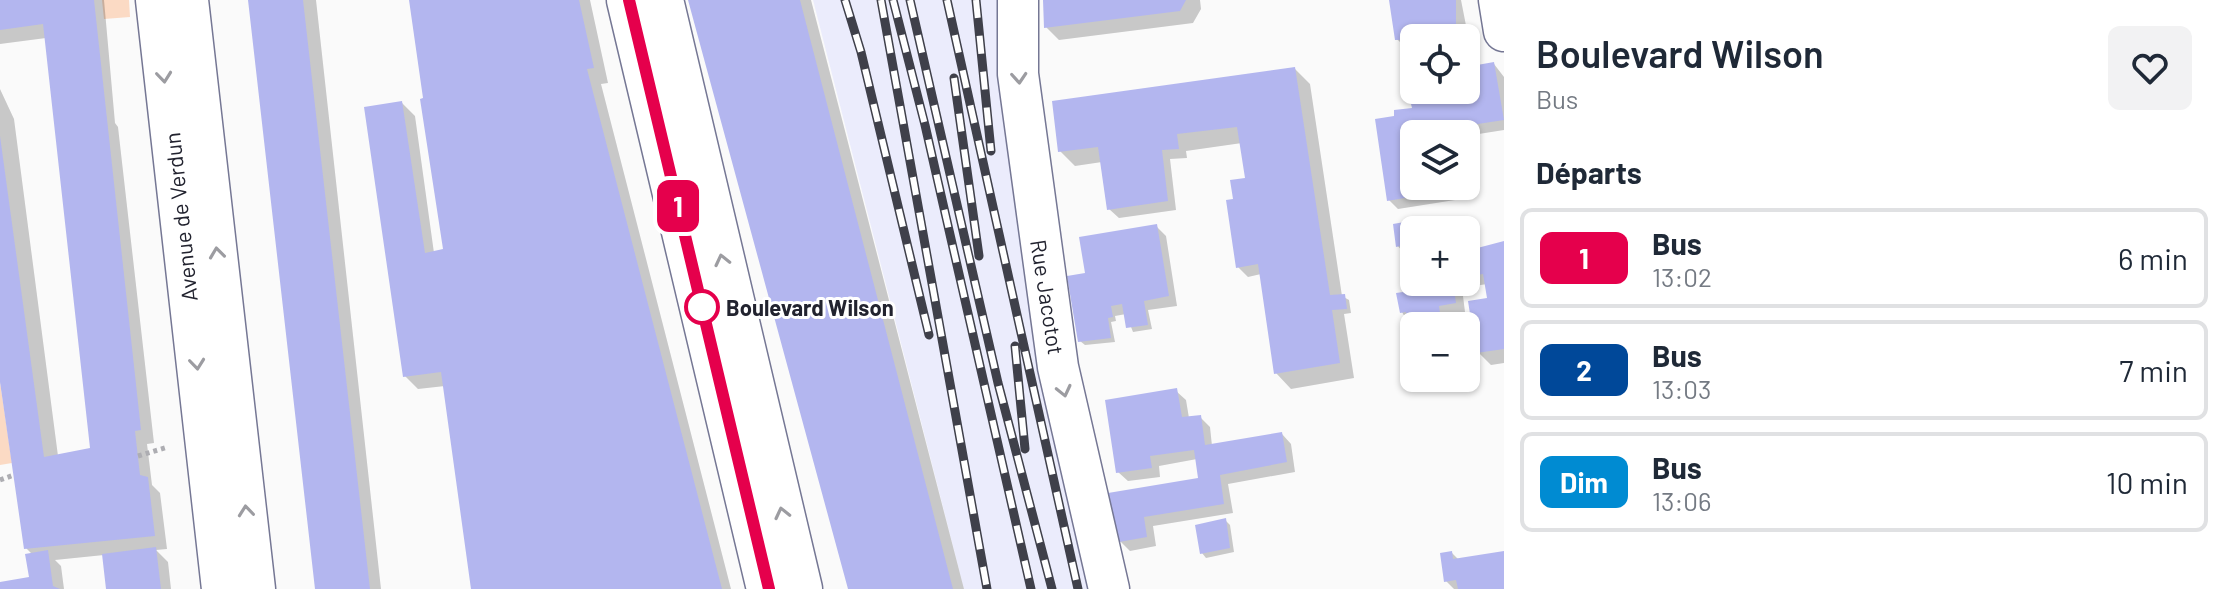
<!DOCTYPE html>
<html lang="fr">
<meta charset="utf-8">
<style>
:root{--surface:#fff;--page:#f2f2f3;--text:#1f2937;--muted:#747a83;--line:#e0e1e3}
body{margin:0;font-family:Barlow,sans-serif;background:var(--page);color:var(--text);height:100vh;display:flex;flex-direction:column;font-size:30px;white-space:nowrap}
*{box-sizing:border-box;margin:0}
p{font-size:26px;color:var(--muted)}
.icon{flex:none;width:44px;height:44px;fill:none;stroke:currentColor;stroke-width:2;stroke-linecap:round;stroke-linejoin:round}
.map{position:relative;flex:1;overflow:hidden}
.drawer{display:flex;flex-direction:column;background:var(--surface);width:720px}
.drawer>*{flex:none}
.badge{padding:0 16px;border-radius:12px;font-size:28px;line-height:52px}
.fabs{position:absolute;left:1400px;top:24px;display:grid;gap:16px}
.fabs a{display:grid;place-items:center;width:80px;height:80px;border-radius:12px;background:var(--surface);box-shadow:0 2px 6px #0004;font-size:40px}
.map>.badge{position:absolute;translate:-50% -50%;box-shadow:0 0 0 4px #fff}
h2{padding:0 32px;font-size:30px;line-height:72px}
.round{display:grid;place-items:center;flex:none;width:84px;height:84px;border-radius:12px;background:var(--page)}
.overview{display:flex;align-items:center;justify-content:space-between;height:136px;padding:0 32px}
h1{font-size:38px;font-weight:600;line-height:60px}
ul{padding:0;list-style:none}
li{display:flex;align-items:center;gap:24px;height:100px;margin:0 16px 12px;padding:0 16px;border:4px solid var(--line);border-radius:12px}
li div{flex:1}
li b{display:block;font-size:30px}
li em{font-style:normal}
li .badge{min-width:88px;font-weight:700;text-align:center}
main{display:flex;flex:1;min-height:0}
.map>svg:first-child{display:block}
.built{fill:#ebecfc}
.green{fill:#fbdac4}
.shadow{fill:#0003}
.building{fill:#b3b6ef}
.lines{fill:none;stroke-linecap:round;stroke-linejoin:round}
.minor-casing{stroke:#757794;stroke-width:43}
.primary-casing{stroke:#757794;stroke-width:47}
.path{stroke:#adadb2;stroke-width:5;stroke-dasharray:4 4;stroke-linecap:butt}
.minor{stroke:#fff;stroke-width:40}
.primary{stroke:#fff;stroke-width:44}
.rail-casing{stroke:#3f404a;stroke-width:9}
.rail{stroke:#fff;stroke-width:6;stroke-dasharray:18;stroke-linecap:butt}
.oneway{stroke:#9c9ca1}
.line-casing{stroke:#fff;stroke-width:18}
.line{stroke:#e5004c;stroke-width:12}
.stop-dot{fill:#fff;stroke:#e5004c;stroke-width:4}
.labels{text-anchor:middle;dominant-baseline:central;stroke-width:6;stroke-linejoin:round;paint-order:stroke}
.street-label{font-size:22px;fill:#22232f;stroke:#fff}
.stop-label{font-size:22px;font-weight:bold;fill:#22232f;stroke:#fff;text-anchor:start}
</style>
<main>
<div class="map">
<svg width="1504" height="589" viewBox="0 0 1504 589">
<rect width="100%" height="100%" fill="#fafafa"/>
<!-- built -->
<path class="built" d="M813,0H1001L1000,79L1027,290L1095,589H964Z"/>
<!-- green -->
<path class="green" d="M102,0H129L130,17L104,19Z
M0,382L12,463L0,465Z"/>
<!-- shadow -->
<path class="shadow" d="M0,0H104L115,123L118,127L154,443L147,444L152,485L160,493L167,549L156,550L168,562L171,589H108L104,555L55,560L61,566L64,589H0V584L31,578L33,555L26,548L0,378V89L14,119L58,456L92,450L46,38L0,44Z
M250,0H316L381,589H316Z
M411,0H590L608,83L601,84L731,589H472L445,386L418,389L405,376L402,103L415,116L434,253L445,251Z
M692,0H811L964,589H850Z
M1045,0H1200L1201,9L1193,23L1059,40L1046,27Z
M1391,0H1461L1471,51H1466V38H1414V48L1407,49L1397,39Z
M1494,64L1504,77V130L1466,136L1414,134V186H1450L1455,200L1398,209L1389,200L1377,121L1461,99Z
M1295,69L1310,84L1342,296L1349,300L1351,313L1344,314L1354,378L1291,389L1276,373L1261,274L1248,277L1238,267L1236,200L1247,179L1242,143L1186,151L1187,158L1170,159L1176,210L1119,218L1109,209L1102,162L1075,166L1060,151Z
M1416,222L1421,230H1414V248L1402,251L1398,246Z
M1156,226L1166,236L1177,306L1148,310L1152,329L1133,332L1126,314L1115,316L1116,321L1111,322L1115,342L1085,345L1080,341L1087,275Z
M1504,244V363L1491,365L1478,352L1489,300L1487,284L1462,288L1465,312L1444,316L1445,326H1414V331L1410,326L1402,312L1412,293L1441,282H1466V253Z
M1176,391L1186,400L1189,418L1200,417L1210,427L1212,446L1282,434L1291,444L1295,472L1228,484L1233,513L1153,526L1156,546L1130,551L1120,541L1110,494L1200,479L1197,459L1159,466L1160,477L1128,481L1118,472Z
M1226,521L1230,525L1234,552L1206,558L1202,553Z
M1452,553L1459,560L1504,553V589H1454L1446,581Z"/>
<!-- building -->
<path class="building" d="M0,0H94L141,430L135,431L140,475L148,477L155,536L24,549L0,382V136L44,457L90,448L43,24L0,30Z
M248,0H303L370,589H315Z
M409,0H579L594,68L587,69L722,589H471L441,372L403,377L364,107L402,101L425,253L443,249L420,99L423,98Z
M688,0H800L953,589H848Z
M1043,0H1186L1180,11L1044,28Z
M1389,0H1456V26H1460L1462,38L1395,40Z
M1494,62L1504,120L1412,134L1414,186H1445L1446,191L1387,201L1375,119L1394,116V110L1412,108L1411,104L1459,97V90L1467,88L1466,67Z
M1295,67L1330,295L1345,294L1347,309L1332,310L1340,363L1274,374L1258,264L1236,268L1226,200L1233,199L1230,180L1245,178L1237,127L1177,134L1179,149L1162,150L1168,201L1107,210L1098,147L1058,152L1052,101Z
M1416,220L1414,243L1396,247L1393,224Z
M1157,224L1169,296L1144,301L1148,325L1126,328L1122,304L1111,306L1113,317L1108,318L1111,338L1078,342L1067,276L1085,273L1079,237Z
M1504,241V349L1476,353L1468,301L1487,298L1483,274L1466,277V251Z
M1426,282H1453L1456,303L1439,306L1441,321L1408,327L1406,312L1400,313L1396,293L1410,291L1409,285Z
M1177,388L1182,417L1201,415L1205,445L1282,432L1287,462L1220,475L1224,504L1144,517L1147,537L1119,542L1108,493L1198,478L1194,450L1150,456L1152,468L1116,473L1105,400Z
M1226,518L1230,548L1200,554L1195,525Z
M156,547L161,589H106L102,554Z
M48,550L53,586L60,589H0V582L29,577L25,554Z
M1452,551L1453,559L1504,551V589H1458L1456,580L1444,582L1440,553Z"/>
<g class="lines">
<defs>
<path id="minor" d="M156,0L222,589
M188,0L255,589
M1018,0V74L1058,367L1109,589
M1499,0L1504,31"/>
<path id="primary" d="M629,0L769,589
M661,0L800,589"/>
</defs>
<!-- minor casing -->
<use href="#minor" class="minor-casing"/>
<!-- primary casing -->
<use href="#primary" class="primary-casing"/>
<!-- path -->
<path class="path" d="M138,456L168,447
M0,480L14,475"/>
<!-- minor -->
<use href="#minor" class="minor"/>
<!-- primary -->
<use href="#primary" class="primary"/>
<defs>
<path id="rail" d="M845,0L861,52L929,335
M881,0L987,589
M893,0L925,125L1031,589
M910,0L998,383L1052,589
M947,0L1078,589
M976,0L991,151
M954,78L979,256
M1015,346L1025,449"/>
</defs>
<!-- rail casing -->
<use href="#rail" class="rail-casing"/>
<!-- rail -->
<use href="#rail" class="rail"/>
</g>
<!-- one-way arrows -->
<defs><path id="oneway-chevron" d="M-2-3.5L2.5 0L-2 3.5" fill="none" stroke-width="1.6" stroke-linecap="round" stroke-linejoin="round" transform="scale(2)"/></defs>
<g class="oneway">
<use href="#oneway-chevron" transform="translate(164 77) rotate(84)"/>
<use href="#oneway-chevron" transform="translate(1019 78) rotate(86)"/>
<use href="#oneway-chevron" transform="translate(217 253) rotate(-97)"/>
<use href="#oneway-chevron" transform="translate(722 260) rotate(-103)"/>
<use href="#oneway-chevron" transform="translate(197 364) rotate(84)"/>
<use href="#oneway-chevron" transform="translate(1064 391) rotate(77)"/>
<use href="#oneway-chevron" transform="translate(246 511) rotate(-96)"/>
<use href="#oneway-chevron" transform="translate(782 513) rotate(-103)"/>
</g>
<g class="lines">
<defs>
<path id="line" d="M629,0L769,589"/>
</defs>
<!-- line casing -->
<use href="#line" class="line-casing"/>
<!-- line -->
<use href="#line" class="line"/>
</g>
<!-- markers -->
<circle class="stop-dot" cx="702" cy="307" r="16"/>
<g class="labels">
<!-- street labels -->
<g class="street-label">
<text transform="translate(180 217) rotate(-96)">Avenue de Verdun</text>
<text transform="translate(1048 297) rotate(81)">Rue Jacotot</text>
</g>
<!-- stop labels -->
<g class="stop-label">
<text x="726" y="307">Boulevard Wilson</text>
</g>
</g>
</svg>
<div class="fabs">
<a><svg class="icon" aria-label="locate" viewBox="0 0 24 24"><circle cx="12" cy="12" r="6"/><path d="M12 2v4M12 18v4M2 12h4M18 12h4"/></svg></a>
<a><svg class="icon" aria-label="layers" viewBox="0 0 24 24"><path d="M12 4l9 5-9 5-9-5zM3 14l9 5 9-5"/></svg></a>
<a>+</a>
<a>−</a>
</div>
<b class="badge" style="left:678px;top:206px;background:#e5004c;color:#fff">1</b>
</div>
<section class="drawer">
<div class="overview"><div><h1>Boulevard Wilson</h1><p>Bus</p></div><a class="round"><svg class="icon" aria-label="heart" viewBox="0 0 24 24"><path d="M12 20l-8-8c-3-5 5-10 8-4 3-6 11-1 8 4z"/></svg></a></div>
<h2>Départs</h2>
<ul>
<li><span class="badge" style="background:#e5004c;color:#fff">1</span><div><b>Bus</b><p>13:02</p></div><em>6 min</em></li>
<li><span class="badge" style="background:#004899;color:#fff">2</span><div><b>Bus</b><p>13:03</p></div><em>7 min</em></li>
<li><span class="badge" style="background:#008bd2;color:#fff">Dim</span><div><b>Bus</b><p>13:06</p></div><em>10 min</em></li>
</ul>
</section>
</main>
